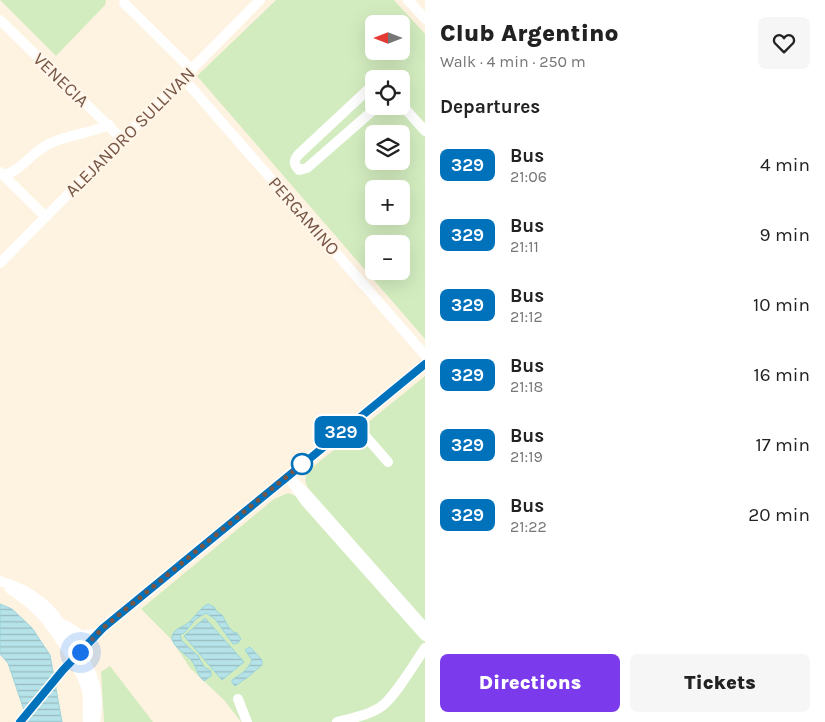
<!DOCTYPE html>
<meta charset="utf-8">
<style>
:root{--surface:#fff;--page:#f6f6f6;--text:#222;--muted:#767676;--accent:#7c3aed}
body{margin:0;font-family:Karla,sans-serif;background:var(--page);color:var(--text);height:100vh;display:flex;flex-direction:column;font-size:19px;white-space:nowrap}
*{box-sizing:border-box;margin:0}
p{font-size:16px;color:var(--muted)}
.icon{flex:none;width:28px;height:28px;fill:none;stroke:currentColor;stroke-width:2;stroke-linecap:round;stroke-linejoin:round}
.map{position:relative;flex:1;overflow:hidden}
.sheet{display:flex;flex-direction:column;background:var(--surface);width:400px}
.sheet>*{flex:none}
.badge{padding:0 10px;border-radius:8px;font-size:18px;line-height:32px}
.needle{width:32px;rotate:270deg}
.controls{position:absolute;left:365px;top:15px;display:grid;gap:10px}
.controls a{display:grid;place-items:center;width:45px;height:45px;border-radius:8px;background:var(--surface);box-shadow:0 5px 20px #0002;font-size:25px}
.you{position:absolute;width:25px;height:25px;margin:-12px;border:4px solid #fff;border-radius:50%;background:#1a73e8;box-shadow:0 0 0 8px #1a73e833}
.map>.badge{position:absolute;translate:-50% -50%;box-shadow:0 0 0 2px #fff}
h2{padding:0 15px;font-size:19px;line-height:45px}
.round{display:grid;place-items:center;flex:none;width:52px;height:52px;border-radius:8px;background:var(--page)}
.overview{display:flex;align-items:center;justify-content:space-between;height:85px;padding:0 15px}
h1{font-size:24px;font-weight:800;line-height:38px}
.cta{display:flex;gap:10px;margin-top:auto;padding:10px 15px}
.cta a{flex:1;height:58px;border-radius:8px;background:var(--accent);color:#fff;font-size:20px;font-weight:800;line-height:58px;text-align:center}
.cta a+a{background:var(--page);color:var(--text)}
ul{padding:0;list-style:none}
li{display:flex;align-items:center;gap:15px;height:70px;padding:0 15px}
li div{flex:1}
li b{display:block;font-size:19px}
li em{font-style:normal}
li .badge{min-width:55px;font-weight:700;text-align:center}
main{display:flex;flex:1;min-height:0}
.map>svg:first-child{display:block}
.green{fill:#d3ecbf;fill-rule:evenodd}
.water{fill:url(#water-rules);stroke:#9ad4db}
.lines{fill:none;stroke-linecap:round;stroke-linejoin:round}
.minor{stroke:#fff;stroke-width:10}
.line-casing{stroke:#fff;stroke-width:11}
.line{stroke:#0072bc;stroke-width:8}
.walk{stroke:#775646;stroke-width:5;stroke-dasharray:0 9}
.stop-dot{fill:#fff;stroke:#0072bc;stroke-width:2.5}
.labels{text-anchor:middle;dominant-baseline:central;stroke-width:4.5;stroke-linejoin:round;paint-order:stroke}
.street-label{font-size:18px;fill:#775646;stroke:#fff6e9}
</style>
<main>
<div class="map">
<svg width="425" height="722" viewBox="0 0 425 722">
<defs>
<pattern id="water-rules" width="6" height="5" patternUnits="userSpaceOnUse" patternTransform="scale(1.25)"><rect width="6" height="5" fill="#b5e3e9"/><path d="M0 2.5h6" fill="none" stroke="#98bbbf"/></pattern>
</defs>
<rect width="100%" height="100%" fill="#fef2e1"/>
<!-- green -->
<path class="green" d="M0,0H106L105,5L56,56Z
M276,0H394L425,34V339L197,76ZM374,24H401V51H374ZM374,79H401V106H374ZM374,134H401V161H374ZM374,189H401V216H374ZM374,244H401V271H374Z
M425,376V722H241L224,700L190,668L171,639L141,609L274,499L288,493L296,496L300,502L312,493C305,485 303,479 309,470L351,436L355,437L361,433V428Z
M110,666L153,722H104L101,672Z"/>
<!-- water -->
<path class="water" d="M0,604L12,609L32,628L50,655L62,722H28L8,663L0,654Z
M208,604L214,607L217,612L222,615L228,626L233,632L237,633L241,639L238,643L233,644L215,619L206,613L196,619L184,633L180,635L182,641L198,656L204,667L211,671V676L204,681C197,675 197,668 192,661C188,655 167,644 173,634C176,628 183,627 188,623C195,617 200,608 208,604Z
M205,618L244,662L222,680L184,636Z
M250,647L262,660V665L248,677L235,686L232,683V680C241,674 248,670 252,660L245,650Z"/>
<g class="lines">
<!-- minor -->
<path class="minor" d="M408,0L425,19
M124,3L192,70
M0,20L122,139
M183,78L425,355
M380,79H385
M374,84L298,155C293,162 294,164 299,170L307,168L378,106
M401,104L425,131
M0,172L46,217
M3,175C18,172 27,159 38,151C58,135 86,135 109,125
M0,263L260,0
M353,422L388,462
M0,581C38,592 54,611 74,643C92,671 101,688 95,722
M10,589C19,595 29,602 37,610C52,625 83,671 87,691C89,701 87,712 88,722
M65,625L81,635L98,634
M425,628L311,499L288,476L305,501L425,636
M238,699L247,722
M20,722L63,670L103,628L425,364
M337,722C352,718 370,715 382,706C397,694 414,664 425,648"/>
</g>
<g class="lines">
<defs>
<path id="line" d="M20,722L63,670L103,628L425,364"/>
</defs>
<!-- line casing -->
<use href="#line" class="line-casing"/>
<!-- line -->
<use href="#line" class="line"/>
<!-- walk -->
<path class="walk" d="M80,652L103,628L302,464"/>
</g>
<!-- markers -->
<circle class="stop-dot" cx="302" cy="464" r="10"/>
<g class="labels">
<!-- street labels -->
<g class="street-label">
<text transform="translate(61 80) rotate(44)">VENECIA</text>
<text transform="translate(130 132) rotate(-45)">ALEJANDRO SULLIVAN</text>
<text transform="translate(304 216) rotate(49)">PERGAMINO</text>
</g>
</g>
</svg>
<div class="controls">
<a><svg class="needle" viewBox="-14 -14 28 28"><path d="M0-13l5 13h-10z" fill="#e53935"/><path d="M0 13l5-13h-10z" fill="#767676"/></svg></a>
<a><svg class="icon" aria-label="locate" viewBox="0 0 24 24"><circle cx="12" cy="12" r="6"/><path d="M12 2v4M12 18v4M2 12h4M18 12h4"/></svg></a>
<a><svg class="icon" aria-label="layers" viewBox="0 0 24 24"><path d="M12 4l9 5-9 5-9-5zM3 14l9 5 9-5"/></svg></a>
<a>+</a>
<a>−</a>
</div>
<div class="you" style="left:80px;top:652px"></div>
<b class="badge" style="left:341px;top:432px;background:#0072bc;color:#fff">329</b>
</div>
<section class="sheet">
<div class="overview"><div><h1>Club Argentino</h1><p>Walk · 4 min · 250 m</p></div><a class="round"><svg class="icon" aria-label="heart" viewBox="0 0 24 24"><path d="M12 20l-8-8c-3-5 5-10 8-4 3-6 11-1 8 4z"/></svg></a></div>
<h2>Departures</h2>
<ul>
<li><span class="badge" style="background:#0072bc;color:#fff">329</span><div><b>Bus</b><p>21:06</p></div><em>4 min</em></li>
<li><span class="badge" style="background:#0072bc;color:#fff">329</span><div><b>Bus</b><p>21:11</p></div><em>9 min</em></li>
<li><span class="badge" style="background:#0072bc;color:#fff">329</span><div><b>Bus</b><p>21:12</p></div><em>10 min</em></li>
<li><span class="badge" style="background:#0072bc;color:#fff">329</span><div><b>Bus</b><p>21:18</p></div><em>16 min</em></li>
<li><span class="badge" style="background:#0072bc;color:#fff">329</span><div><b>Bus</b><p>21:19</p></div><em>17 min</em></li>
<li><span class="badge" style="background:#0072bc;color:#fff">329</span><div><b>Bus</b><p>21:22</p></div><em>20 min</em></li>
</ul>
<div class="cta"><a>Directions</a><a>Tickets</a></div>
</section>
</main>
